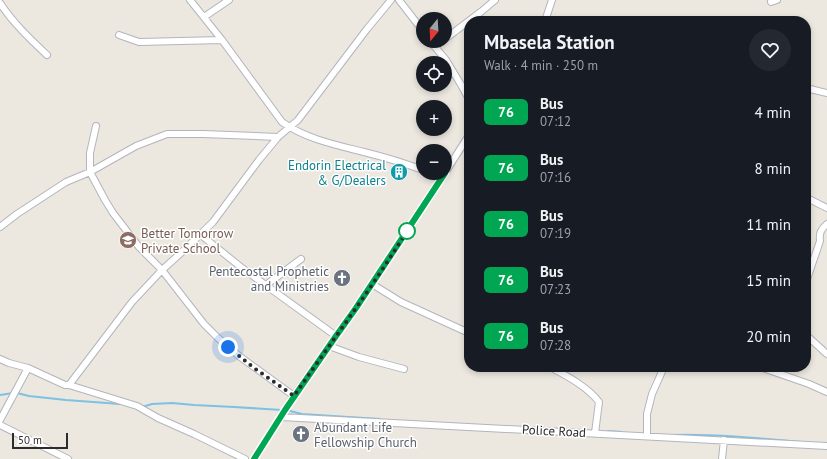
<!DOCTYPE html>
<meta charset="utf-8">
<style>
:root{--surface:#171b24;--page:#242831;--text:#f1f3f6;--muted:#9ea1a6}
body{margin:0;font-family:"PT Sans",sans-serif;background:var(--page);color:var(--text);height:100vh;display:flex;flex-direction:column;font-size:15px;white-space:nowrap}
*{box-sizing:border-box;margin:0}
p{font-size:13px;color:var(--muted)}
.icon{flex:none;width:22px;height:22px;fill:none;stroke:currentColor;stroke-width:2;stroke-linecap:round;stroke-linejoin:round}
.map{position:relative;flex:1;overflow:hidden}
.panel{position:absolute;left:464px;top:16px;width:347px;height:356px;display:flex;flex-direction:column;background:var(--surface);border-radius:16px;box-shadow:0 2px 6px #0003}
.panel>*{flex:none}
.badge{padding:0 8px;border-radius:6px;font-size:14px;line-height:26px}
.needle{width:26px;rotate:198deg}
.tools{position:absolute;left:416px;top:12px;display:grid;gap:8px}
.tools a{display:grid;place-items:center;width:36px;height:36px;border-radius:50%;background:var(--surface);box-shadow:0 2px 6px #0003;font-size:20px}
.scale{position:absolute;left:12px;bottom:10px;width:56px;box-sizing:border-box;padding-left:4px;border:2px solid #2c2c2c;border-top:0;font-size:11px;line-height:14px;white-space:nowrap;color:#2c2c2c;-webkit-text-stroke:3px #fff;paint-order:stroke}
.you{position:absolute;width:20px;height:20px;margin:-10px;border:3px solid #fff;border-radius:50%;background:#1a73e8;box-shadow:0 0 0 6px #1a73e833}
.map>.badge{position:absolute;translate:-50% -50%;box-shadow:0 0 0 2px #fff}
.round{display:grid;place-items:center;flex:none;width:42px;height:42px;border-radius:21px;background:var(--page)}
.head{display:flex;align-items:center;justify-content:space-between;height:68px;padding:0 20px}
h1{font-size:19px;font-weight:700;line-height:30px}
ul{padding:0;list-style:none}
li{display:flex;align-items:center;gap:12px;height:56px;padding:0 20px}
li div{flex:1}
li b{display:block;font-size:15px}
li em{font-style:normal}
li .badge{min-width:44px;font-weight:700;text-align:center}
.map>svg:first-child{display:block}
.lines{fill:none;stroke-linecap:round;stroke-linejoin:round}
.stream{stroke:#7ec1e3;stroke-width:2}
.minor-casing{stroke:#b3b5be;stroke-width:8}
.minor{stroke:#fff;stroke-width:6}
.line-casing{stroke:#fff;stroke-width:9}
.line{stroke:#00a651;stroke-width:6}
.walk{stroke:#2c2c2c;stroke-width:4;stroke-dasharray:0 7.2}
.stop-dot{fill:#fff;stroke:#00a651;stroke-width:2}
.labels{text-anchor:middle;dominant-baseline:central;stroke-width:3;stroke-linejoin:round;paint-order:stroke}
.culture-label{font-size:13px;fill:#0d838f;stroke:#fff;text-anchor:end}
.education-label{font-size:13px;fill:#785e54;stroke:#fff;text-anchor:start}
.worship-label{font-size:13px;fill:#5b616d;stroke:#fff;text-anchor:end}
.street-label{font-size:13px;fill:#2c2c2c;stroke:#fff}
</style>
<div class="map">
<svg width="827" height="459" viewBox="0 0 827 459">
<rect width="100%" height="100%" fill="#ece8e0"/>
<g class="lines">
<!-- stream -->
<path class="stream" d="M17,393L29,396L66,400L120,404
M0,395L13,393
M142,407L152,404L172,403L194,405L234,407L282,410
M290,411L302,414L380,419
M608,431L622,432
M672,435C715,434 757,438 800,442"/>
<defs>
<path id="minor" d="M190,0L222,40L282,122C306,139 336,145 364,152C384,157 404,163 423,170
M399,0L423,31
M771,2L777,0
M0,3C13,23 29,38 47,55
M204,17L229,0
M545,21L552,0
M119,35L139,42L222,40
M445,39L482,11L495,0
M430,41L446,60L460,83L469,99
M434,46L442,41
M806,88L827,93
M96,126L90,153V172L105,200L113,213L139,247L162,270L204,324L218,338L239,356L294,396
M429,173L440,180
M445,173L469,135
M811,200L827,208
M0,227L17,214L66,182L90,172L136,146L167,134H203L278,137
M201,235L242,268L336,336
M806,282L820,241C819,233 821,229 827,224
M372,284L401,302L469,333
M266,285L301,259
M806,335L827,354
M329,346L359,357L404,369
M0,359L9,363L28,368L65,385H69L137,406L158,418L194,434L245,459
M550,367C567,376 588,387 599,402L595,433
M760,367L809,384L827,392
M69,385L132,302L148,285L162,270L182,252L213,222L259,160L278,137L298,120L367,29L391,0
M281,417L827,446
M0,420L28,368
M0,425L68,459
M647,436V414L652,394L664,367
M254,459L294,396L336,336L356,308L445,173
M722,459L724,440"/>
</defs>
<!-- minor casing -->
<use href="#minor" class="minor-casing"/>
<!-- minor -->
<use href="#minor" class="minor"/>
</g>
<g class="lines">
<defs>
<path id="line" d="M254,459L285,410L336,336L356,308L445,173"/>
</defs>
<!-- line casing -->
<use href="#line" class="line-casing"/>
<!-- line -->
<use href="#line" class="line"/>
<!-- walk -->
<path class="walk" d="M228,347L254,368L294,396C332,341 372,288 407,231"/>
</g>
<!-- icons -->
<defs>
<symbol id="building-disc" viewBox="-11 -11 22 22"><circle r="9.5" fill="#0f9aa8" stroke="#fff"/><path d="M-4-6H4V6H1V3H-1V6H-4ZM-2.5-4.3h1.7v1.8h-1.7ZM.8-4.3h1.7v1.8H.8ZM-2.5-1h1.7V.8h-1.7ZM.8-1h1.7V.8H.8Z" fill="#fff"/></symbol>
<symbol id="school-disc" viewBox="-11 -11 22 22"><circle r="9.5" fill="#8d6e63" stroke="#fff"/><path d="M0-5L7-2L0 1L-7-2ZM-4 1L0 2.5L4 1V4Q0 6-4 4Z" fill="#fff"/></symbol>
<symbol id="church-disc" viewBox="-11 -11 22 22"><circle r="9.5" fill="#6b7280" stroke="#fff"/><path d="M-1.2-6h2.4v3.5h3.3v2.4h-3.3V6h-2.4V-.1h-3.3v-2.4h3.3Z" fill="#fff"/></symbol>
</defs>
<g fill-rule="evenodd">
<use href="#building-disc" x="389" y="162" width="20" height="20"/>
<use href="#school-disc" x="118" y="230" width="20" height="20"/>
<use href="#church-disc" x="332" y="268" width="20" height="20"/>
<use href="#church-disc" x="291" y="424" width="20" height="20"/>
</g>
<!-- markers -->
<circle class="stop-dot" cx="407" cy="231" r="8"/>
<g class="labels">
<!-- culture labels -->
<g class="culture-label">
<text x="386" y="165">Endorin Electrical<tspan x="386" dy="15">&amp; G/Dealers</tspan></text>
</g>
<!-- education labels -->
<g class="education-label">
<text x="141" y="233">Better Tomorrow<tspan x="141" dy="15">Private School</tspan></text>
</g>
<!-- worship labels -->
<g class="worship-label">
<text x="329" y="271">Pentecostal Prophetic<tspan x="329" dy="15">and Ministries</tspan></text>
<text x="314" y="427" text-anchor="start">Abundant Life<tspan x="314" dy="15">Fellowship Church</tspan></text>
</g>
<!-- street labels -->
<g class="street-label">
<text transform="translate(554 431) rotate(3)">Police Road</text>
</g>
</g>
</svg>
<div class="tools">
<a><svg class="needle" viewBox="-14 -14 28 28"><path d="M0-13l5 13h-10z" fill="#e53935"/><path d="M0 13l5-13h-10z" fill="#9ea1a6"/></svg></a>
<a><svg class="icon" aria-label="locate" viewBox="0 0 24 24"><circle cx="12" cy="12" r="6"/><path d="M12 2v4M12 18v4M2 12h4M18 12h4"/></svg></a>
<a>+</a>
<a>−</a>
</div>
<div class="scale">50 m</div>
<div class="you" style="left:228px;top:347px"></div>
<section class="panel">
<div class="head"><div><h1>Mbasela Station</h1><p>Walk · 4 min · 250 m</p></div><a class="round"><svg class="icon" aria-label="heart" viewBox="0 0 24 24"><path d="M12 20l-8-8c-3-5 5-10 8-4 3-6 11-1 8 4z"/></svg></a></div>
<ul>
<li><span class="badge" style="background:#00a651;color:#fff">76</span><div><b>Bus</b><p>07:12</p></div><em>4 min</em></li>
<li><span class="badge" style="background:#00a651;color:#fff">76</span><div><b>Bus</b><p>07:16</p></div><em>8 min</em></li>
<li><span class="badge" style="background:#00a651;color:#fff">76</span><div><b>Bus</b><p>07:19</p></div><em>11 min</em></li>
<li><span class="badge" style="background:#00a651;color:#fff">76</span><div><b>Bus</b><p>07:23</p></div><em>15 min</em></li>
<li><span class="badge" style="background:#00a651;color:#fff">76</span><div><b>Bus</b><p>07:28</p></div><em>20 min</em></li>
</ul>
</section>
</div>
